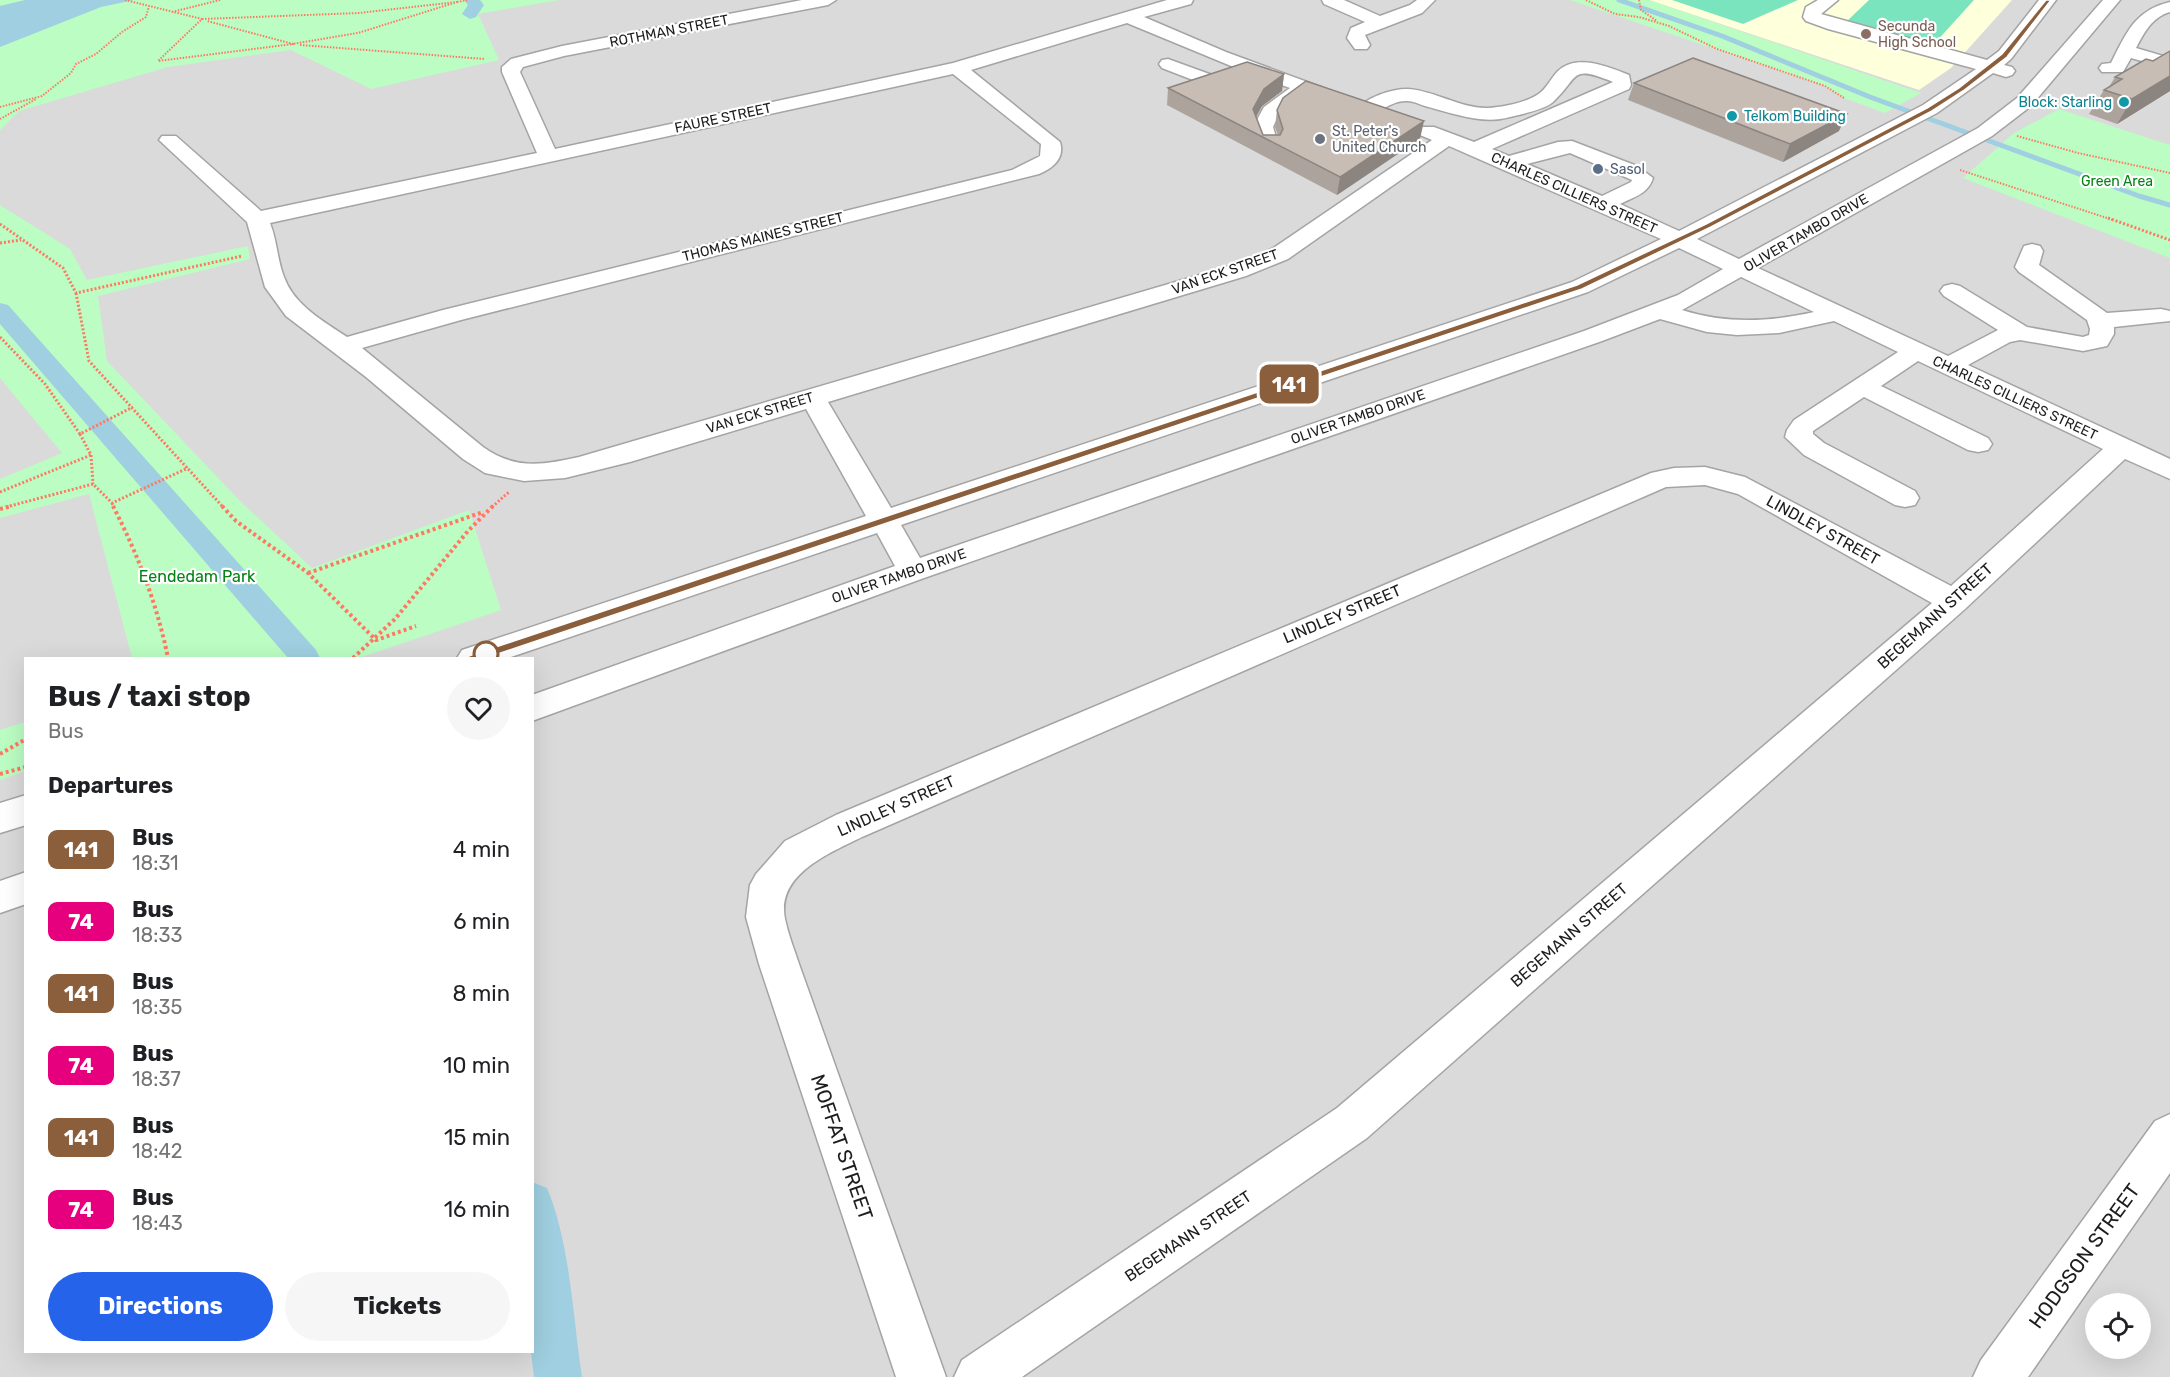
<!DOCTYPE html>
<style>
:root{--surface:#fff;--page:#f6f6f6;--text:#202124;--muted:#757577;--accent:#2563eb}
body{margin:0;font-family:Rubik,sans-serif;background:var(--page);color:var(--text);height:100vh;display:flex;flex-direction:column;font-size:22px;white-space:nowrap}
*{box-sizing:border-box;margin:0}
p{font-size:20px;color:var(--muted)}
.icon{flex:none;width:33px;height:33px;fill:none;stroke:currentColor;stroke-width:2;stroke-linecap:round;stroke-linejoin:round}
.map{position:relative;flex:1;overflow:hidden}
.side{position:absolute;left:24px;top:657px;width:510px;height:696px;display:flex;flex-direction:column;background:var(--surface);border-radius:0px;box-shadow:0 6px 24px #0002}
.side>*{flex:none}
.badge{padding:0 12px;border-radius:9px;font-size:21px;line-height:39px}
.fabs{position:absolute;left:2085px;top:1293px;display:grid;gap:12px}
.fabs a{display:grid;place-items:center;width:66px;height:66px;border-radius:50%;background:var(--surface);box-shadow:0 6px 24px #0002;font-size:30px}
.map>.badge{position:absolute;translate:-50% -50%;box-shadow:0 0 0 3px #fff}
h2{padding:0 24px;font-size:22px;line-height:54px}
.round{display:grid;place-items:center;flex:none;width:63px;height:63px;border-radius:32px;background:var(--page)}
.headline{display:flex;align-items:center;justify-content:space-between;height:102px;padding:0 24px}
h1{font-size:28px;font-weight:700;line-height:45px}
.primary-button{display:flex;gap:12px;margin-top:auto;padding:12px 24px}
.primary-button a{flex:1;height:69px;border-radius:36px;background:var(--accent);color:#fff;font-size:24px;font-weight:700;line-height:69px;text-align:center}
.primary-button a+a{background:var(--page);color:var(--text)}
ul{padding:0;list-style:none}
li{display:flex;align-items:center;gap:18px;height:72px;padding:0 24px}
li div{flex:1}
li b{display:block;font-size:22px}
li em{font-style:normal}
li .badge{min-width:66px;font-weight:700;text-align:center}
.map>svg:first-child{display:block}
.residential{fill:#dbdada;fill-rule:evenodd}
.education{fill:#feffdb}
.park{fill:#bbfdc3}
.pitch{fill:#7ae4bf}
.water{fill:#9fcfe0}
.lines{fill:none;stroke-linecap:round;stroke-linejoin:round}
.stream{stroke:#9fcfe0;stroke-width:5}
.canal{fill:#9fcfe0;fill-rule:evenodd}
.minor-casing{stroke:#a4a4a4;stroke-width:3}
.path-far2{stroke:#ff7863;stroke-width:2;stroke-dasharray:1.5 1.5;stroke-linecap:butt}
.path-far1{stroke:#ff7863;stroke-width:3;stroke-dasharray:2 2;stroke-linecap:butt}
.path{stroke:#ff7863;stroke-width:4;stroke-dasharray:3 3;stroke-linecap:butt}
.minor{fill:#fff;fill-rule:evenodd}
.wall{fill:#aba39c}
.shaded-wall{fill:#8b847f}
.building{fill:#c7bdb5;stroke:#8b847f;stroke-width:1.5}
.line{fill:#8b5e3c;stroke:#fff;stroke-width:1.5}
.education-dot{fill:#8d6e63;stroke:#fff;stroke-width:2}
.culture-dot{fill:#0f9aa8;stroke:#fff;stroke-width:2}
.worship-dot{fill:#6b7280;stroke:#fff;stroke-width:2}
.service-dot{fill:#5c6f8a;stroke:#fff;stroke-width:2}
.stop-dot{fill:#fff;stroke:#8b5e3c;stroke-width:3}
.labels{text-anchor:middle;dominant-baseline:central;stroke-width:4.5;stroke-linejoin:round;paint-order:stroke}
.far-education-label{font-size:14px;fill:#785e54;stroke:#fff;text-anchor:start}
.far-street-label{font-size:14px;fill:#1d1d1d;stroke:#fff}
.far-culture-label{font-size:14px;fill:#0d838f;stroke:#fff;text-anchor:end}
.far-worship-label{font-size:14px;fill:#5b616d;stroke:#fff;text-anchor:start}
.far-service-label{font-size:14px;fill:#4e5e75;stroke:#fff;text-anchor:start}
.far-park-label{font-size:14px;fill:#048213;stroke:#fff}
.street-label{font-size:16px;fill:#1d1d1d;stroke:#fff}
.park-label{font-size:16px;fill:#048213;stroke:#fff}
.near-street-label{font-size:20px;fill:#1d1d1d;stroke:#fff}
</style>
<div class="map">
<svg width="2170" height="1377" viewBox="0 0 2170 1377">
<rect width="100%" height="100%" fill="#efebe2"/>
<!-- residential -->
<path class="residential" d="M0,0H2170V1377H0ZM26,658H532V1352H26ZM2096,1304H2140V1348H2096Z"/>
<!-- education -->
<path class="education" d="M1649,0H2012L1951,68L1919,90Z"/>
<!-- park -->
<path class="park" d="M0,0H559L478,14L499,60L371,89L291,50L168,67L19,111L0,130Z
M1570,0H1649L1921,93L1885,113L1844,98L1824,86Z
M2059,109L2170,145V258L1963,178L2014,133Z
M0,205L70,249L87,280L248,246L250,259L98,296L107,361L241,502L312,568L469,510L501,610L359,658H132L89,494L0,518V479L62,453L0,378Z
M25,722V771L0,780V730Z"/>
<!-- pitch -->
<path class="pitch" d="M1672,0H1798L1743,24Z
M1869,0H1974L1934,44L1846,22Z"/>
<!-- water -->
<path class="water" d="M25,0H134L101,7L0,47V6Z"/>
<g class="lines">
<!-- stream -->
<path class="stream" d="M1619,0L1722,36L1870,97L2139,196L2170,205"/>
<!-- canal -->
<path class="canal" d="M464,0H480L484,5L476,17L470,19L462,14L468,5Z
M0,303L8,305L316,650L320,658H288L0,324Z
M532,1182L547,1188C570,1242 573,1318 582,1377H534L531,1352Z"/>
<defs>
<path id="minor" d="M802,0H836L828,5L564,56L523,67L520,72L555,149L953,63L1167,0H1193L1191,4L1144,17L1226,52L1348,97L1351,101L1348,105H1334L1306,95L1279,114L1273,127L1279,147L1276,151H1262L1253,127L1264,107L1290,88L1251,74L1211,87L1162,68L1159,64L1162,60L1168,59L1212,75L1236,68L1127,23L971,70L1060,142C1065,158 1053,168 1039,174L461,320L362,348L483,447C515,470 543,465 579,457L1230,266L1272,249L1432,140L1420,135L1417,131L1420,127H1434L1474,142L1613,82C1569,64 1580,77 1553,102C1544,110 1522,114 1510,117C1482,125 1452,113 1425,106C1419,104 1413,101 1407,101C1389,100 1377,118 1360,114L1357,110C1366,97 1392,89 1407,89C1434,90 1461,109 1488,108C1503,107 1524,103 1537,95C1546,90 1551,78 1558,71C1577,53 1609,67 1629,75L1631,85L1629,89L1492,149L1509,156L1558,142L1572,141L1637,166L1653,178C1648,194 1634,197 1620,204L1679,231L1923,105L1976,69L1828,29L1806,21L1803,17L1806,7L1818,0H1838L1821,14L1987,60L1999,51L2039,0H2056L2011,59L2004,65L2012,67L2015,71L2012,75L2006,77L1993,73L1937,113L1697,239L1739,259L1978,128L2017,98L2103,0H2120L2031,106L1992,136L1758,268L1948,356L1998,330L1944,296L1940,291L1944,286L1952,284L1960,286L2027,327L2083,337L2089,335L2090,329L2087,320L2019,272L2015,267L2024,246L2032,244L2040,246L2043,251L2039,265L2107,313L2161,309L2170,311V321L2114,327V334L2107,346L2083,351L2020,340L2010,342L1968,365L2170,459V479L2125,459L1965,609L1367,1138L1022,1377H954L962,1360L1337,1108L1932,603L1738,494L1705,485L1666,487L862,837C830,853 776,874 785,919C788,934 794,949 799,964L946,1377H896L759,964L746,917L750,885L756,874L785,841L836,815L1651,473L1674,468L1705,467L1745,477L1951,586L2103,449L1918,361L1881,386L1988,438L1992,444L1988,450L1978,452L1968,450L1864,397L1813,431V434L1824,443L1915,491L1919,498L1915,505L1905,507L1895,505L1804,455L1785,437L1787,430L1794,420L1898,352L1834,321L1779,333L1737,335L1707,332L1660,319L1602,341L924,578L532,721V695L895,566L877,533L508,658H457L462,650L866,516L806,409L630,462L565,478L524,481L485,473L463,459L366,377L286,316L265,287L247,222L159,140L162,136H176L261,211L537,153L502,72V67L511,59L562,46ZM953,74L1041,144L1040,156L1012,170L443,310L347,337C323,321 294,305 284,277C277,259 277,240 270,223ZM1449,146L1661,239L1572,282L891,508L828,402L1246,276L1288,259ZM1570,153L1632,180L1631,182L1602,196L1527,164ZM1679,248L1723,269L1678,295L1584,331L920,558L901,525L1588,292ZM1741,277L1814,312C1769,322 1726,324 1682,310Z
M1322,0H1344L1380,16L1410,5L1417,0H1435L1422,13L1365,35L1370,45L1367,49H1355L1347,38L1351,28L1365,22L1324,4Z
M2170,2V12C2152,17 2144,33 2136,48L2170,58V69L2131,58L2123,72H2102L2099,68L2102,64L2111,63C2126,33 2135,10 2170,2Z
M26,795V825L0,833V803Z
M26,872V904L0,913V881Z
M2170,1114V1173L2028,1377H1973L1981,1360L2155,1121Z"/>
</defs>
<!-- minor casing -->
<use href="#minor" class="minor-casing"/>
<!-- path-far2 -->
<path class="path-far2" d="M125,0L202,19L158,61L293,44L207,21
M1586,0L1615,14L1639,17L1669,26L1717,49L1825,86L1844,98
M1639,0L1641,10L1657,21
M457,2L467,0
M172,12L220,0
M202,19L359,13L457,2L358,33L293,44
M300,45L485,59
M0,107L42,96L71,73L76,64L96,54L122,32L146,17L149,6
M0,119L36,99
M2017,136L2078,153L2170,173
M1960,170L2113,220"/>
<!-- path-far1 -->
<path class="path-far1" d="M2108,218L2170,240
M0,224L63,268L76,293L242,256
M0,243L21,240
M76,293L89,361L223,507
M0,337L45,384L80,434
M91,455L93,484
M0,492L91,455L80,434L133,407
M112,503L114,507
M6,507L93,484L112,503L188,468
M492,507L509,492"/>
<!-- path -->
<path class="path" d="M113,506C138,555 157,604 168,658
M222,506L236,521L308,573L376,640L416,626
M0,509L12,506
M308,573L483,512
M353,658L395,619L468,531L493,506
M0,754L26,739
M0,774L26,767"/>
<!-- minor -->
<use href="#minor" class="minor"/>
</g>
<!-- wall -->
<path class="wall" d="M2170,51V91L2117,124L2089,114L2104,90L2109,87L2115,77L2153,61Z
M1284,74L1282,91L1262,106L1256,117L1263,135H1278L1275,127L1277,110L1420,139L1337,195L1167,105L1168,88Z
M1634,83L1839,131L1783,162L1628,100Z"/>
<!-- shaded-wall -->
<path class="shaded-wall" d="M1284,74L1282,91L1262,106L1251,126L1253,109L1264,89Z
M2170,76V91L2117,124L2132,99Z
M1847,114L1839,131L1783,162L1790,144Z
M1424,121L1420,139L1337,195L1340,177Z"/>
<!-- building -->
<path class="building" d="M2170,51V76L2132,99L2104,90L2122,79L2115,77L2146,59L2153,61Z
M1693,58L1847,114L1790,144L1634,83Z
M1247,62L1284,74L1264,89L1253,109L1263,135H1280L1283,129L1277,110L1283,98L1306,81L1424,121L1340,177L1168,88Z"/>
<!-- line -->
<path class="line" d="M2046,0H2051L2007,57L1963,91L1932,111L1711,227L1582,289L477,661H469L467,658L469,656L1577,285L1706,224L1927,108L1959,88L2002,54Z"/>
<!-- markers -->
<circle class="education-dot" cx="1866" cy="34" r="6"/>
<g class="culture-dot">
<circle cx="2124" cy="102" r="6"/>
<circle cx="1732" cy="116" r="6"/>
</g>
<circle class="worship-dot" cx="1320" cy="139" r="6"/>
<circle class="service-dot" cx="1598" cy="169" r="6"/>
<circle class="stop-dot" cx="486" cy="654" r="12"/>
<g class="labels">
<!-- far-education labels -->
<g class="far-education-label">
<text x="1878" y="26">Secunda<tspan x="1878" dy="16">High School</tspan></text>
</g>
<!-- far-street labels -->
<g class="far-street-label">
<text transform="translate(669 31) rotate(-11)">ROTHMAN STREET</text>
<text transform="translate(723 118) rotate(-12)">FAURE STREET</text>
<text transform="translate(1574 193) rotate(24)">CHARLES CILLIERS STREET</text>
<text transform="translate(1806 233) rotate(-30)">OLIVER TAMBO DRIVE</text>
<text transform="translate(763 237) rotate(-14)">THOMAS MAINES STREET</text>
<text transform="translate(1225 272) rotate(-19)">VAN ECK STREET</text>
<text transform="translate(2015 398) rotate(25)">CHARLES CILLIERS STREET</text>
<text transform="translate(760 413) rotate(-17)">VAN ECK STREET</text>
<text transform="translate(1358 417) rotate(-19)">OLIVER TAMBO DRIVE</text>
<text transform="translate(899 576) rotate(-19)">OLIVER TAMBO DRIVE</text>
</g>
<!-- far-culture labels -->
<g class="far-culture-label">
<text x="2112" y="102">Block: Starling</text>
<text x="1744" y="116" text-anchor="start">Telkom Building</text>
</g>
<!-- far-worship labels -->
<g class="far-worship-label">
<text x="1332" y="131">St. Peter's<tspan x="1332" dy="16">United Church</tspan></text>
</g>
<!-- far-service labels -->
<g class="far-service-label">
<text x="1610" y="169">Sasol</text>
</g>
<!-- far-park labels -->
<g class="far-park-label">
<text x="2117" y="181">Green Area</text>
</g>
<!-- street labels -->
<g class="street-label">
<text transform="translate(1823 530) rotate(29)">LINDLEY STREET</text>
<text transform="translate(1342 614) rotate(-23)">LINDLEY STREET</text>
<text transform="translate(1935 616) rotate(-42)">BEGEMANN STREET</text>
<text transform="translate(896 806) rotate(-24)">LINDLEY STREET</text>
<text transform="translate(1569 935) rotate(-41)">BEGEMANN STREET</text>
<text transform="translate(1188 1236) rotate(-34)">BEGEMANN STREET</text>
</g>
<!-- park labels -->
<g class="park-label">
<text x="197" y="576">Eendedam Park</text>
</g>
<!-- near-street labels -->
<g class="near-street-label">
<text transform="translate(842 1147) rotate(71)">MOFFAT STREET</text>
<text transform="translate(2084 1256) rotate(-54)">HODGSON STREET</text>
</g>
</g>
</svg>
<div class="fabs">
<a><svg class="icon" aria-label="locate" viewBox="0 0 24 24"><circle cx="12" cy="12" r="6"/><path d="M12 2v4M12 18v4M2 12h4M18 12h4"/></svg></a>
</div>
<b class="badge" style="left:1289px;top:384px;background:#8b5e3c;color:#fff">141</b>
<section class="side">
<div class="headline"><div><h1>Bus / taxi stop</h1><p>Bus</p></div><a class="round"><svg class="icon" aria-label="heart" viewBox="0 0 24 24"><path d="M12 20l-8-8c-3-5 5-10 8-4 3-6 11-1 8 4z"/></svg></a></div>
<h2>Departures</h2>
<ul>
<li><span class="badge" style="background:#8b5e3c;color:#fff">141</span><div><b>Bus</b><p>18:31</p></div><em>4 min</em></li>
<li><span class="badge" style="background:#e6007e;color:#fff">74</span><div><b>Bus</b><p>18:33</p></div><em>6 min</em></li>
<li><span class="badge" style="background:#8b5e3c;color:#fff">141</span><div><b>Bus</b><p>18:35</p></div><em>8 min</em></li>
<li><span class="badge" style="background:#e6007e;color:#fff">74</span><div><b>Bus</b><p>18:37</p></div><em>10 min</em></li>
<li><span class="badge" style="background:#8b5e3c;color:#fff">141</span><div><b>Bus</b><p>18:42</p></div><em>15 min</em></li>
<li><span class="badge" style="background:#e6007e;color:#fff">74</span><div><b>Bus</b><p>18:43</p></div><em>16 min</em></li>
</ul>
<div class="primary-button"><a>Directions</a><a>Tickets</a></div>
</section>
</div>
